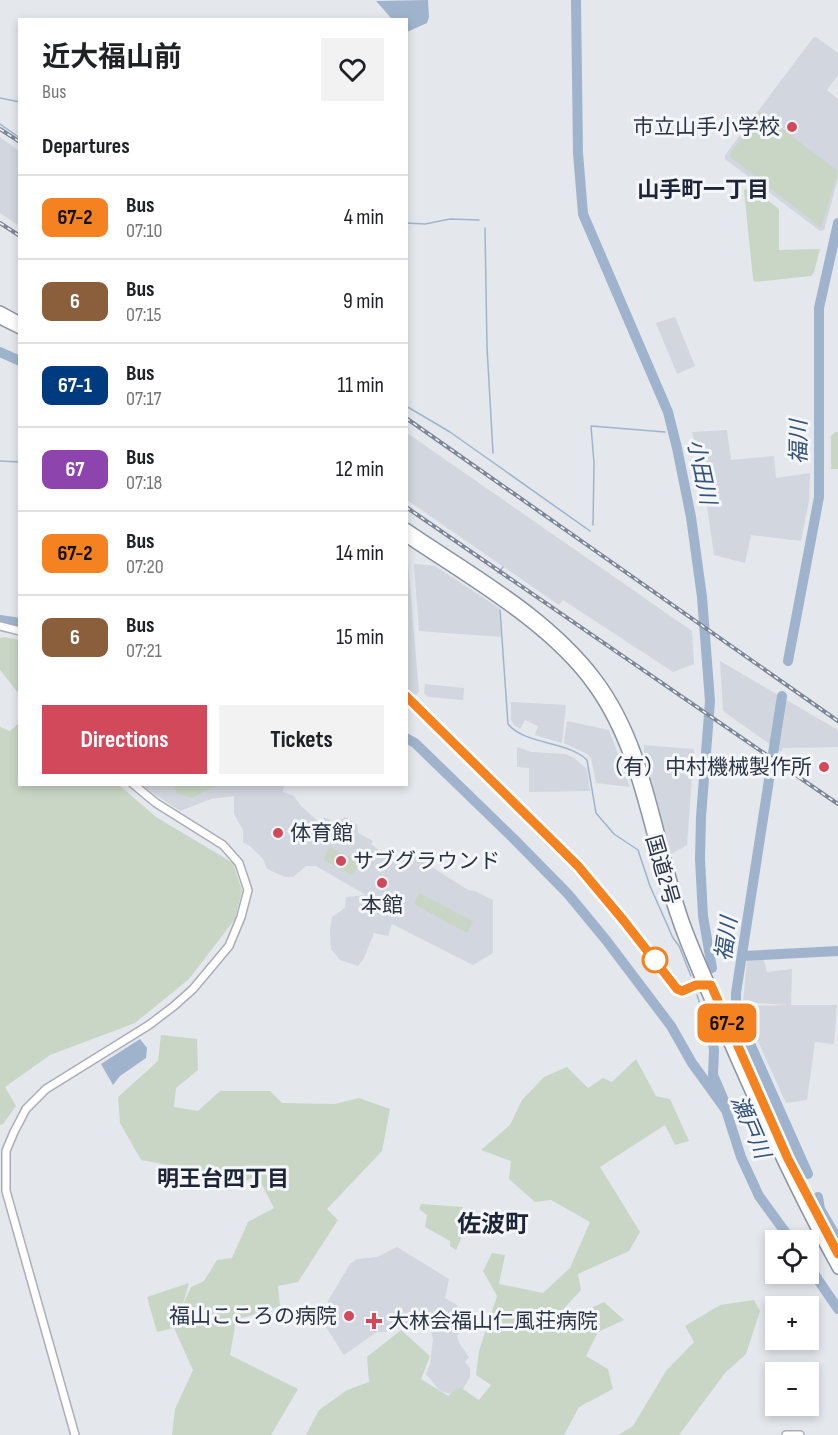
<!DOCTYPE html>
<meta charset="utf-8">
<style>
:root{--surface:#fff;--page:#f2f2f2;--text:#202124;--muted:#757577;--line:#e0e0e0;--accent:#d1495b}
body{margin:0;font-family:"Sofia Sans Condensed","Noto Sans JP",sans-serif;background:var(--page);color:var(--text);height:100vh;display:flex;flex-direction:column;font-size:22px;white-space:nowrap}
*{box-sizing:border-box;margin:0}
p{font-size:20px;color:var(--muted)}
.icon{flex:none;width:33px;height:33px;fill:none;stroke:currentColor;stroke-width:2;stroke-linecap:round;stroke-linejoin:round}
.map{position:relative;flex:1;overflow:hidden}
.details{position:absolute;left:18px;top:18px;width:390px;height:768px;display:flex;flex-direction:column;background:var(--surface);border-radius:0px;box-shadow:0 3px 9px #0003}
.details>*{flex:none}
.badge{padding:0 12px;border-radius:9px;font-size:21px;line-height:39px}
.fabs{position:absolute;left:765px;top:1230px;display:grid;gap:12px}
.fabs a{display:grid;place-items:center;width:54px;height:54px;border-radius:0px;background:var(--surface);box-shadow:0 3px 9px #0003;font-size:30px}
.map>.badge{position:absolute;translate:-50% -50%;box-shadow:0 0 0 3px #fff}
h2{padding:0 24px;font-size:22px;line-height:54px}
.round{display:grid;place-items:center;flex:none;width:63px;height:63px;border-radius:0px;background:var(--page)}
.overview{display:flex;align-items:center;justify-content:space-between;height:102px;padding:0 24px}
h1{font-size:28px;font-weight:700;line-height:45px}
.cta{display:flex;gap:12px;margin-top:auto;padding:12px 24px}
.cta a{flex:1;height:69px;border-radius:0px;background:var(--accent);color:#fff;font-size:24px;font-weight:700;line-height:69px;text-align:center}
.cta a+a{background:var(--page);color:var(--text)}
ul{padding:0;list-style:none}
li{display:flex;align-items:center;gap:18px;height:84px;padding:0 24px;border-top:2px solid var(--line)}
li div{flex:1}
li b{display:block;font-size:22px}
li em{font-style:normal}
li .badge{min-width:66px;font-weight:700;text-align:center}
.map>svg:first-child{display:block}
.built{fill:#d2d6de}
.green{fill:#c9d6c5}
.water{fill:#9fb4cc}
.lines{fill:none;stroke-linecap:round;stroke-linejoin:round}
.stream{stroke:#9fb4cc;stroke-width:1.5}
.river{stroke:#9fb4cc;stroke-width:10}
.secondary-casing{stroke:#a9aeb7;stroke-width:10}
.highway-casing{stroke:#8b94a3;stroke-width:12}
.secondary{stroke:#fff;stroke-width:7}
.highway{stroke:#fff;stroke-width:9}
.rail-casing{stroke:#7d8696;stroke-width:4}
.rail{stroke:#f4f6f9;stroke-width:1.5;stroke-dasharray:4.5;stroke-linecap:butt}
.line-casing{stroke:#fff;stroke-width:14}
.line{stroke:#f58220;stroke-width:9}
.poi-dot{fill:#d1495b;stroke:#f4f6f9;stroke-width:2}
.stop-dot{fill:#fff;stroke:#f58220;stroke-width:3}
.labels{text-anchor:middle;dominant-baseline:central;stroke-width:6;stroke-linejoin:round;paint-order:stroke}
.poi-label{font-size:21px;fill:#2b3445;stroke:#f4f6f9;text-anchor:end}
.street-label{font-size:21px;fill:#2b3445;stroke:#f4f6f9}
.neighbourhood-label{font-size:22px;font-weight:bold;fill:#1d2536;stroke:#f4f6f9}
.water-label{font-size:22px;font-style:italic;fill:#34527a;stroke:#f4f6f9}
.quarter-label{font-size:24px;font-weight:bold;fill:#1d2536;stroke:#f4f6f9}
</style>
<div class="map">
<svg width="838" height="1435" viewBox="0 0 838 1435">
<rect width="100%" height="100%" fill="#e4e7ec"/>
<!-- built -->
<path class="built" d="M816,37L838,53V75L827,90L838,99V178L824,230L820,231L725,159V155L813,38Z
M0,137L19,151V226L0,213Z
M675,317L695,366L677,374L656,323Z
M727,430L731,460L774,456L776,478L810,473L809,500L801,541L751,535L745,563L714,555L703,478L692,432Z
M407,433L692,631L694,664L673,672L563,600L559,605L407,500Z
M407,551L419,692L414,697L407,689Z
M414,564L435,566L499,608L501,637L419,631Z
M720,661L838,730V747L783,748L781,752L723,711Z
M425,684L464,688L463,700L428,697L424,693Z
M511,702L566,705L562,743L535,735L538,726L525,720L520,729L514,725L511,720Z
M567,721L609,730L630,787L596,783L591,758L587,754L564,743Z
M644,745L694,749L687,845L671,854L644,753Z
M517,747L531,752L565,754L573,757L587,769L590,791L529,792V768L517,767Z
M141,785H284L283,792L294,796L301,806L320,823L324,817L335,823L345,817L357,824L358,833L373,841L371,844L392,861L402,856L413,855L468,890L475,891L493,900V953L473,965L392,924L388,936L374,933L364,958L358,966L340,960L331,949L330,929L332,917L345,908L346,897L366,895L316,866H306L293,877H285L267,869L263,859L250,846L243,842V830L234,814V796L211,799L180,811Z
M764,960L767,972L792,969L791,1005H837L834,1044L815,1042L807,1100L786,1103L746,1015L754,1006L789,1005L743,1002L747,961Z
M397,1247L449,1279L445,1298L457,1305L461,1324L460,1332L457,1336L459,1343L469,1357L465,1362L470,1368V1377L463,1389L451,1394L440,1391L426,1374L430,1364L433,1339L428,1320L386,1332H377L344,1355L322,1321L328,1301L350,1264L357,1259L377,1257Z"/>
<!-- green -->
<path class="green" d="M760,112L838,171L821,228L729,156Z
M750,187L779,209V250L820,249L814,272L811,276L755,282L753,279L744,190Z
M835,432H838V469H831V436Z
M4,637L19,640V694L0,670V638Z
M19,723L20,784L119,785L156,817L233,863L242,891L235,919L189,979L135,1023L50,1055L5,1087L16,1106L3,1124L0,1125V727L10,731Z
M174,785H218L192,798L177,793Z
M330,847L359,862L353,875L323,860Z
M419,893L473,921L467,933L414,904Z
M161,1035L197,1039L198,1070L176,1088L174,1107L198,1111L220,1091H270L282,1103L335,1104L359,1098L390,1109L382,1151L327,1209L338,1220L298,1282L278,1286L280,1306L236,1320L230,1355L298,1389L271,1435H172L175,1409L193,1370L174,1328L157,1332L147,1297L189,1283L182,1307L191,1287L204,1281L217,1260L232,1258L248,1222L274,1208L257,1175L228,1191L190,1169L141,1160L120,1123L118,1097L158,1061Z
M636,1059L656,1096L670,1099L689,1141L675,1145L665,1125L600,1167L640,1232L629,1251L578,1274L581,1290L556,1317L562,1322L604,1302L624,1320L598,1332L586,1356L608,1369L613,1389L579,1407L564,1435H306L319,1410L347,1390L369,1382L367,1357L401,1330L430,1356L421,1379L448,1396L460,1387L479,1400L491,1385L476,1375L479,1351L497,1296L483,1271L492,1253L505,1255L499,1284L543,1293L570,1268L590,1222L551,1200L535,1202L509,1179L511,1161L481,1150L510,1125L522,1100L544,1077L567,1067L588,1088L603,1078L612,1082Z
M421,1204L463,1207L465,1230L456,1250L450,1246V1241L425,1227L427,1215L419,1209Z
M754,1300L760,1311L746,1354L725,1373L679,1435H618L633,1426L666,1371L694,1342L685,1326L720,1305Z"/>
<!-- water -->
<path class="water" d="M428,0L429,17L427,23L407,32L406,20L392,19L376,1Z
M140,1039L147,1048L146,1058L120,1076L113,1085L101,1064Z"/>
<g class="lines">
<!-- stream -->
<path class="stream" d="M0,98L20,102
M0,124L20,138
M406,223L425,224L450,219L479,220
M485,228L487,347L493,453
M406,406L450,432L590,531
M670,430L672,429
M0,461L20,462
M593,525L594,463L591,426L665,432
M498,573L503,567
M500,610L508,724C525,745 568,741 587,760L596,813L614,834L638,850L650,886L673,938L679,946L691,976
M697,995L713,1045"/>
<!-- river -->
<path class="river" d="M576,0L578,153L583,214L668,412L677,448L691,517L702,597L710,701L701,817L700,859L703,916L712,968
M0,352L20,361
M0,620L20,623
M788,661L819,497V308L838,223
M782,696L736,993V1012L808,1174
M406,738L415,743L514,839L568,894L606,940L671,1026L692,1063L726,1110L741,1157L759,1196L791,1240
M743,956L838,951
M707,1004L714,1050L713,1075L725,1103
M818,1197L820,1209L838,1240
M808,1265L838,1309"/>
<defs>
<path id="secondary" d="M0,626L20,631
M406,696L578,866L624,921L677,989L682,991L696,985H706
M75,1435L6,1191V1151L14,1132L26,1109L46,1089L149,1025L174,1006L193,989L229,946L241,917L248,890L239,863L223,845L156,803L133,784
M786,1435H800"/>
<path id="highway" d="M0,311L20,322
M0,319L20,329
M406,528C472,573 548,614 597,679C649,748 656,841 684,921C699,963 719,1004 738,1046C769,1117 800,1186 838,1254
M406,537C468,579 550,625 593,686C642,754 649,842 677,919C690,958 708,995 724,1032C759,1113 795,1192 838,1269"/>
</defs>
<!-- secondary casing -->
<use href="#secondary" class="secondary-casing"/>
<!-- highway casing -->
<use href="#highway" class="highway-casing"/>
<!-- secondary -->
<use href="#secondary" class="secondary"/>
<!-- highway -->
<use href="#highway" class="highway"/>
<defs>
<path id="rail" d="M0,129L20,142
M0,223L20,236
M406,418L838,721
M406,507L838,804"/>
</defs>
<!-- rail casing -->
<use href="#rail" class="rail-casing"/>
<!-- rail -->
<use href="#rail" class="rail"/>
</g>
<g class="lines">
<defs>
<path id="line" d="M406,696L578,866L624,921L677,989L682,991L696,985H711L788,1159L838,1254"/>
</defs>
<!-- line casing -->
<use href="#line" class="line-casing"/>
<!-- line -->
<use href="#line" class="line"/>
</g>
<!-- markers -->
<g class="poi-dot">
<circle cx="792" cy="127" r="6"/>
<circle cx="824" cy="767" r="6"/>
<circle cx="278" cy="833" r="6"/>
<circle cx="341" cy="861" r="6"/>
<circle cx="382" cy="883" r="6"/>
<circle cx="349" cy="1316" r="6"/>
<path d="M371 1312h6v6h6v6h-6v6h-6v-6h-6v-6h6z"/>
</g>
<circle class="stop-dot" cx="655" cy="960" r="12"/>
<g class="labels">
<!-- poi labels -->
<g class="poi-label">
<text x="780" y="127">市立山手小学校</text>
<text x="812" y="767">（有）中村機械製作所</text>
<text x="290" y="833" text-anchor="start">体育館</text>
<text x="353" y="861" text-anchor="start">サブグラウンド</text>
<text x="382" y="905" text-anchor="middle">本館</text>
<text x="337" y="1316">福山こころの病院</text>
<text x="388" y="1321" text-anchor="start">大林会福山仁風荘病院</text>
</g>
<!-- street labels -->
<g class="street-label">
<text transform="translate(662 870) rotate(74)">国道2号</text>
</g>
<!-- neighbourhood labels -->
<g class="neighbourhood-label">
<text x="703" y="190">山手町一丁目</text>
<text x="223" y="1179">明王台四丁目</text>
</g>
<!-- water labels -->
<g class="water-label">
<text transform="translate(799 442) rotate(-90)">福川</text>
<text transform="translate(701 472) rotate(78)">小田川</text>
<text transform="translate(727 939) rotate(-82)">福川</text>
<text transform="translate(750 1127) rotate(67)">瀬戸川</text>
</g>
<!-- quarter labels -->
<g class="quarter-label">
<text x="493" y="1224">佐波町</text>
</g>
</g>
</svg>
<div class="fabs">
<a><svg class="icon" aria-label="locate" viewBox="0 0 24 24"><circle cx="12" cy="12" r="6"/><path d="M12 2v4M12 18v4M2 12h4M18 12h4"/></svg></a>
<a>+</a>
<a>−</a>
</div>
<b class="badge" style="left:727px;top:1023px;background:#f58220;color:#111">67-2</b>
<section class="details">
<div class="overview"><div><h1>近大福山前</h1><p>Bus</p></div><a class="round"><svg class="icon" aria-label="heart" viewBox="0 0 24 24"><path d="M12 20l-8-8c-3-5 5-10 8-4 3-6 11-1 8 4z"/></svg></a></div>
<h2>Departures</h2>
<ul>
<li><span class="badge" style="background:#f58220;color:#111">67-2</span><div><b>Bus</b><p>07:10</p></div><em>4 min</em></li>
<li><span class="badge" style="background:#8b5e3c;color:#fff">6</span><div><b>Bus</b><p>07:15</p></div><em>9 min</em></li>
<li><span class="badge" style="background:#003b80;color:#fff">67-1</span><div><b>Bus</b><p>07:17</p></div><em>11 min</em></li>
<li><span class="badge" style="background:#8e44ad;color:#fff">67</span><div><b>Bus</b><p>07:18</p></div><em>12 min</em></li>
<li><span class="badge" style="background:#f58220;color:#111">67-2</span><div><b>Bus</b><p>07:20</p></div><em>14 min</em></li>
<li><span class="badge" style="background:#8b5e3c;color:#fff">6</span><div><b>Bus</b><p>07:21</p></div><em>15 min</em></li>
</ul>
<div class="cta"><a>Directions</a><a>Tickets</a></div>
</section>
</div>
